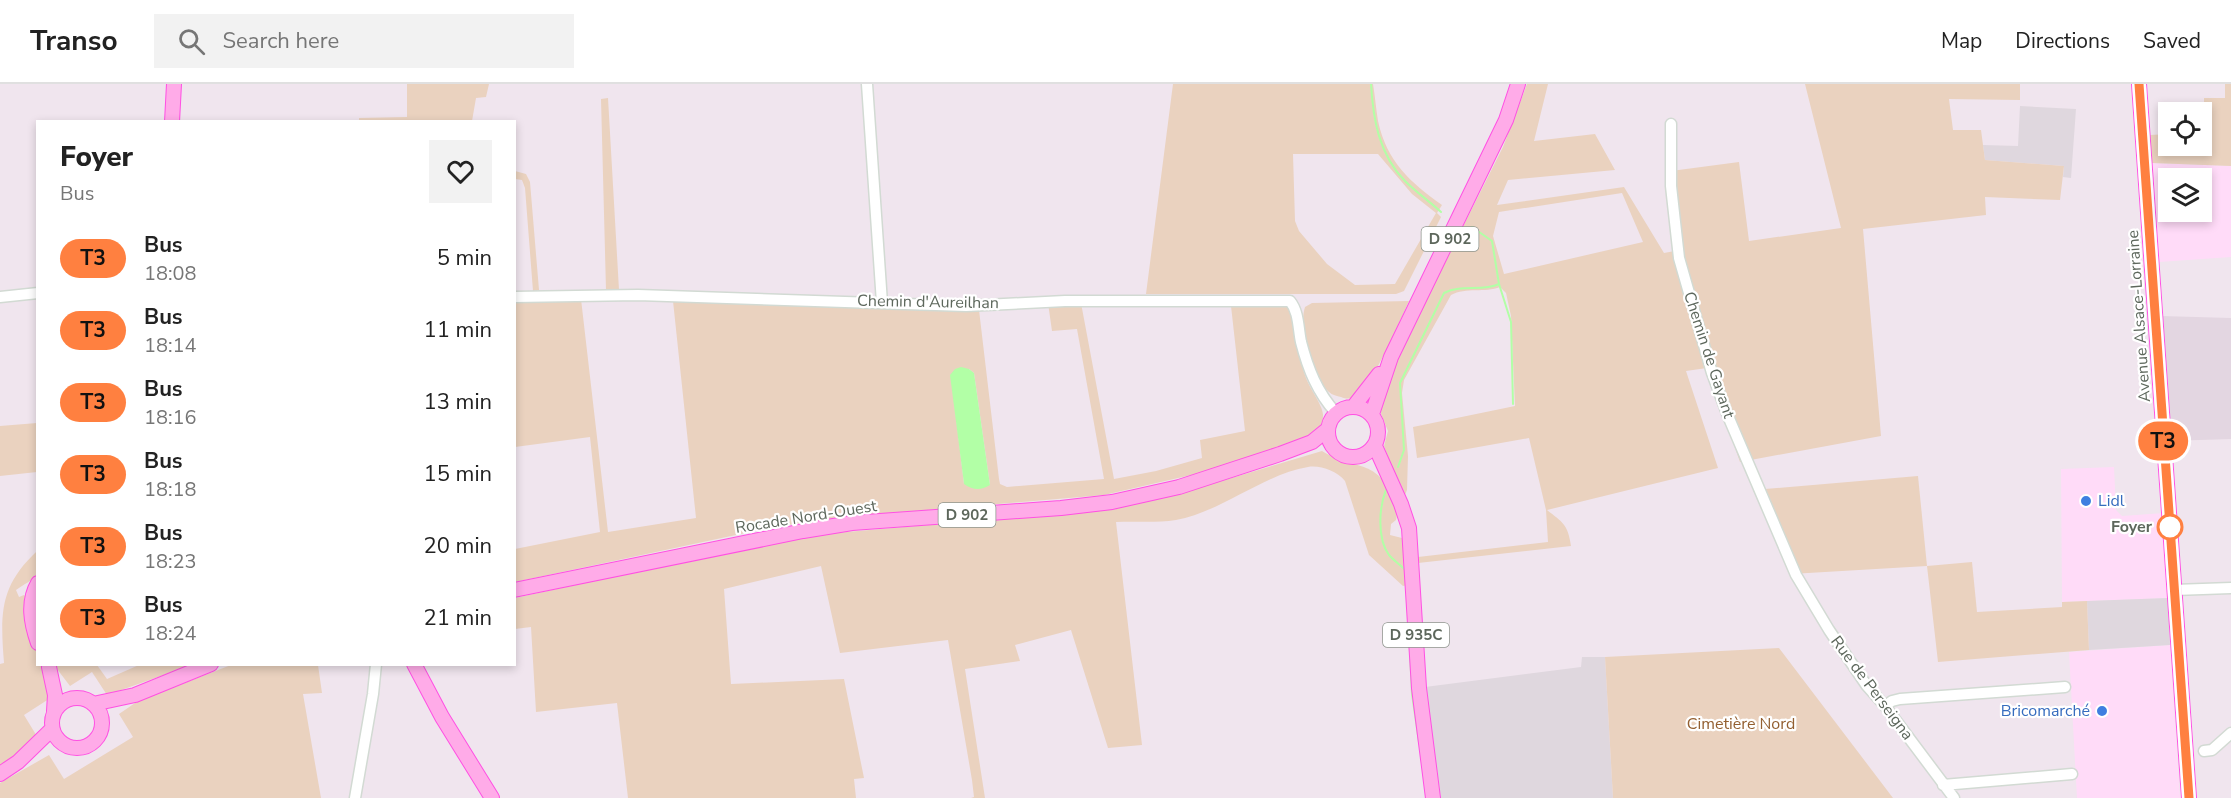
<!DOCTYPE html>
<meta charset="utf-8">
<style>
:root{--surface:#fff;--page:#f2f2f2;--text:#222;--muted:#767676;--line:#e0e0e0}
body{margin:0;font-family:"Nunito Sans",sans-serif;background:var(--page);color:var(--text);height:100vh;display:flex;flex-direction:column;font-size:22px;white-space:nowrap}
*{box-sizing:border-box;margin:0}
p{font-size:20px;color:var(--muted)}
.icon{flex:none;width:33px;height:33px;fill:none;stroke:currentColor;stroke-width:2;stroke-linecap:round;stroke-linejoin:round}
.map{position:relative;flex:1;overflow:hidden}
.panel{position:absolute;left:36px;top:36px;width:480px;height:546px;display:flex;flex-direction:column;background:var(--surface);border-radius:0px;box-shadow:0 3px 9px #0003}
.panel>*{flex:none}
.badge{padding:0 12px;border-radius:20px;font-size:21px;line-height:39px}
.tools{position:absolute;left:2158px;top:18px;display:grid;gap:12px}
.tools a{display:grid;place-items:center;width:54px;height:54px;border-radius:0px;background:var(--surface);box-shadow:0 3px 9px #0003;font-size:30px}
.map>.badge{position:absolute;translate:-50% -50%;box-shadow:0 0 0 3px #fff}
.round{display:grid;place-items:center;flex:none;width:63px;height:63px;border-radius:0px;background:var(--page)}
.head{display:flex;align-items:center;justify-content:space-between;height:102px;padding:0 24px}
h1{font-size:28px;font-weight:800;line-height:45px}
ul{padding:0;list-style:none}
li{display:flex;align-items:center;gap:18px;height:72px;padding:0 24px}
li div{flex:1}
li b{display:block;font-size:22px}
li em{font-style:normal}
li .badge{min-width:66px;font-weight:700;text-align:center}
header{display:flex;align-items:center;gap:36px;box-sizing:border-box;height:84px;padding:0 30px;background:var(--surface);border-bottom:2px solid var(--line)}
header strong{font-size:28px}
nav{display:flex;gap:33px;margin-inline-start:auto;font-size:21px}
.search{width:420px;height:54px;background:var(--page);display:flex;align-items:center;gap:15px;box-sizing:border-box;padding:0 21px;border-radius:0px;color:var(--muted);font-size:22px}
.map>svg:first-child{display:block}
.commercial{fill:#ffdbf8;fill-rule:evenodd}
.industrial{fill:#dfd7de}
.education{fill:#e3d6e1}
.green{fill:#ead2bf;fill-rule:evenodd}
.water{fill:#b2ffa6}
.lines{fill:none;stroke-linecap:round;stroke-linejoin:round}
.stream{stroke:#b2ffa6;stroke-width:2}
.minor-casing{stroke:#d2dad3;stroke-width:13}
.major-casing{stroke:#ff50e3;stroke-width:16}
.minor{stroke:#fff;stroke-width:10}
.major{stroke:#ffabe8;stroke-width:14}
.line-casing{stroke:#fff;stroke-width:14}
.line{stroke:#ff8040;stroke-width:9}
.shop-dot{fill:#3f7fe0;stroke:#fff;stroke-width:2}
.stop-dot{fill:#fff;stroke:#ff8040;stroke-width:3}
.labels{text-anchor:middle;dominant-baseline:central;stroke-width:4.5;stroke-linejoin:round;paint-order:stroke}
.shield{fill:#fff;stroke:#8e958d;stroke-width:1.5}
.shield-label{font-size:15px;font-weight:bold;fill:#5d675c}
.street-label{font-size:16px;fill:#5d675c;stroke:#fff}
.shop-label{font-size:16px;fill:#366cbe;stroke:#fff;text-anchor:start}
.stop-label{font-size:16px;font-weight:bold;fill:#5d675c;stroke:#fff;text-anchor:end}
.park-label{font-size:16px;fill:#935f30;stroke:#fff}
</style>
<header>
<strong>Transo</strong>
<div class="search"><svg class="icon" aria-label="search" viewBox="0 0 24 24"><circle cx="10" cy="10" r="6"/><path d="M15 15l6 6"/></svg>Search here</div>
<nav><a>Map</a><a>Directions</a><a>Saved</a></nav>
</header>
<div class="map">
<svg width="2231" height="714" viewBox="0 0 2231 714">
<rect width="100%" height="100%" fill="#f0e5ee"/>
<!-- commercial -->
<path class="commercial" d="M2152,79L2231,82V173L2159,178ZM2169,94H2202V128H2169Z
M2114,383L2116,426L2122,432L2164,429L2168,514L2062,518L2061,385Z
M2170,561L2180,714H2077L2069,568Z"/>
<!-- industrial -->
<path class="industrial" d="M2020,22L2076,25L2071,94L2063,93L2064,82L1985,76L1983,61L2018,62Z
M2168,514L2170,561L2089,566L2087,517Z
M1582,573H1605L1613,714H1441L1425,603L1581,583Z"/>
<!-- education -->
<path class="education" d="M2161,232L2231,234V355L2168,357Z"/>
<!-- green -->
<path class="green" d="M407,0H489L486,13L476,14L472,37H359V34L407,33Z
M1173,0H1373C1375,12 1376,25 1378,37C1387,78 1410,98 1442,121L1437,129L1441,133L1404,207L1396,210H1146ZM1293,70H1378L1412,110L1436,129L1395,200L1355,201L1327,180L1299,147L1295,137Z
M1527,0H1548L1534,57L1595,50L1615,86L1508,96L1497,121L1624,103L1664,169L1680,166L1671,87L1739,78L1749,157L1841,144L1805,0H2020V16L1949,15L1953,46H1981L1985,76L2064,82L2060,116L1985,113L1986,131L1863,145L1881,352L1740,378L1707,284L1686,287L1718,384L1547,426C1562,438 1568,440 1571,462L1418,479V473L1548,458L1546,426L1529,354L1417,374L1413,343L1515,322L1511,232L1506,209L1500,203C1485,209 1466,203 1451,211L1404,296L1402,309L1408,372L1407,406L1405,411L1402,410L1384,362L1388,347L1381,330V318L1402,264L1503,63ZM1622,109L1643,158L1504,190L1493,152L1499,128Z
M2225,0H2231V82L2152,79L2150,51L2169,50V62H2202V50L2204,49V14H2225Z
M608,14L619,206H606L601,15Z
M515,87L526,90L530,98L539,206L533,207L525,104L522,96L515,95Z
M581,215L608,448L696,434L673,217L979,226L999,395L1000,400L1007,403L1104,395L1077,245L1052,247L1048,219H1081L1114,395L1156,387L1202,374L1200,356L1245,347L1231,222L1288,221C1297,245 1297,270 1306,294C1310,305 1324,323 1323,332C1323,340 1317,347 1313,353L1200,389L1104,411L845,433L774,443L515,498V465L600,448L590,353L515,363L514,216ZM969,285L974,289L990,401L964,400L951,291Z
M1409,217C1400,236 1372,304 1355,313C1351,315 1346,315 1341,313C1337,312 1332,311 1329,308C1311,293 1298,245 1305,223L1312,219Z
M37,339V388L0,392V342Z
M1322,367C1353,387 1379,373 1393,417C1395,424 1398,429 1396,436L1391,440L1390,451L1402,454L1405,458L1408,501L1403,502L1369,471L1345,397C1337,387 1320,381 1308,383C1264,390 1221,428 1176,436C1157,439 1136,437 1116,438L1142,661L1108,664L1071,546L1015,561L1020,577L965,585L985,714H971L974,713L972,696L948,556L840,569L821,482L724,505L731,600L844,595L864,694L854,695L856,714H628L617,619L536,628L531,543L515,545V514L752,463L835,449L1115,425L1181,409Z
M1918,392L1927,482L1972,478L1977,528L2062,523V518L2087,517L2089,566L1938,578L1927,482L1791,490L1753,406Z
M37,467C37,497 40,490 16,506L19,513L24,511L27,514L34,561L37,569L38,580L42,581L52,613L24,631L38,654L0,682V580L4,579C0,528 0,502 37,467Z
M1779,564L1893,714H1613L1605,573Z
M54,581H97L107,595L139,581H192L107,611L92,588L70,602Z
M231,581H318L322,609L303,610L321,714H0V699L49,671L64,695L133,653L119,630L138,617Z"/>
<!-- water -->
<path class="water" d="M961,283L969,285L974,289L990,401C980,407 973,406 964,400L950,291L955,285Z"/>
<g class="lines">
<!-- stream -->
<path class="stream" d="M1371,0C1373,35 1379,71 1405,97C1416,108 1429,117 1441,128
M1499,200L1511,238L1513,320
M1398,383L1404,366L1400,299L1444,209C1462,200 1482,208 1499,200L1492,157L1472,143
M1386,406C1379,423 1377,455 1389,471C1394,477 1401,481 1406,487
M1409,547L1412,610L1419,658"/>
<defs>
<path id="minor" d="M867,0L882,219
M1671,40V102L1679,174L1712,289L1728,332L1796,491L1829,546L1867,602L1885,622L1954,714
M0,213L38,209
M514,213L638,211L966,222L1065,217H1290C1299,228 1298,244 1301,258C1308,285 1317,308 1336,329
M2174,506L2231,504
M1885,622L1892,617L1900,615L2065,603
M2204,667L2212,666L2231,649
M1943,701L2072,690
M355,714L373,610L376,580"/>
<path id="major" d="M2139,0L2189,714
M172,38L174,0
M1354,322L1379,290
M1328 348a25 25 0 1 1 50 0a25 25 0 1 1-50 0Z
M1372,330L1391,273L1506,36L1518,0
M1375,362L1401,420L1409,444L1419,604L1433,714
M38,499C27,518 31,539 38,559
M514,506L803,447L852,439L1061,424L1112,418L1179,403L1280,370L1312,358L1328,345
M414,580L442,633L492,714
M49,583L55,611L54,627
M52 639a25 25 0 1 1 50 0a25 25 0 1 1-50 0Z
M93,620L135,611L211,580
M0,690L18,678L52,645"/>
</defs>
<!-- minor casing -->
<use href="#minor" class="minor-casing"/>
<!-- major casing -->
<use href="#major" class="major-casing"/>
<!-- minor -->
<use href="#minor" class="minor"/>
<!-- major -->
<use href="#major" class="major"/>
</g>
<g class="lines">
<defs>
<path id="line" d="M2139,0L2189,714"/>
</defs>
<!-- line casing -->
<use href="#line" class="line-casing"/>
<!-- line -->
<use href="#line" class="line"/>
</g>
<!-- markers -->
<g class="shop-dot">
<circle cx="2086" cy="417" r="6"/>
<circle cx="2102" cy="627" r="6"/>
</g>
<circle class="stop-dot" cx="2170" cy="443" r="12"/>
<g class="labels">
<!-- shield labels -->
<g class="shield">
<rect x="1421.5" y="143" width="57" height="24" rx="4.5"/>
<rect x="938.5" y="419" width="57" height="24" rx="4.5"/>
<rect x="1383" y="539" width="66" height="24" rx="4.5"/>
</g>
<g class="shield-label">
<text x="1450" y="155">D 902</text>
<text x="967" y="431">D 902</text>
<text x="1416" y="551">D 935C</text>
</g>
<!-- street labels -->
<g class="street-label">
<text transform="translate(928 218) rotate(1)">Chemin d'Aureilhan</text>
<text transform="translate(2139 232) rotate(-94)">Avenue Alsace-Lorraine</text>
<text transform="translate(1709 271) rotate(72)">Chemin de Gayant</text>
<text transform="translate(806 433) rotate(-9)">Rocade Nord-Ouest</text>
<text transform="translate(1872 604) rotate(53)">Rue de Perseigna</text>
</g>
<!-- shop labels -->
<g class="shop-label">
<text x="2098" y="417">Lidl</text>
<text x="2090" y="627" text-anchor="end">Bricomarché</text>
</g>
<!-- stop labels -->
<g class="stop-label">
<text x="2152" y="443">Foyer</text>
</g>
<!-- park labels -->
<g class="park-label">
<text x="1741" y="640">Cimetière Nord</text>
</g>
</g>
</svg>
<div class="tools">
<a><svg class="icon" aria-label="locate" viewBox="0 0 24 24"><circle cx="12" cy="12" r="6"/><path d="M12 2v4M12 18v4M2 12h4M18 12h4"/></svg></a>
<a><svg class="icon" aria-label="layers" viewBox="0 0 24 24"><path d="M12 4l9 5-9 5-9-5zM3 14l9 5 9-5"/></svg></a>
</div>
<b class="badge" style="left:2163px;top:357px;background:#ff8040;color:#111">T3</b>
<section class="panel">
<div class="head"><div><h1>Foyer</h1><p>Bus</p></div><a class="round"><svg class="icon" aria-label="heart" viewBox="0 0 24 24"><path d="M12 20l-8-8c-3-5 5-10 8-4 3-6 11-1 8 4z"/></svg></a></div>
<ul>
<li><span class="badge" style="background:#ff8040;color:#111">T3</span><div><b>Bus</b><p>18:08</p></div><em>5 min</em></li>
<li><span class="badge" style="background:#ff8040;color:#111">T3</span><div><b>Bus</b><p>18:14</p></div><em>11 min</em></li>
<li><span class="badge" style="background:#ff8040;color:#111">T3</span><div><b>Bus</b><p>18:16</p></div><em>13 min</em></li>
<li><span class="badge" style="background:#ff8040;color:#111">T3</span><div><b>Bus</b><p>18:18</p></div><em>15 min</em></li>
<li><span class="badge" style="background:#ff8040;color:#111">T3</span><div><b>Bus</b><p>18:23</p></div><em>20 min</em></li>
<li><span class="badge" style="background:#ff8040;color:#111">T3</span><div><b>Bus</b><p>18:24</p></div><em>21 min</em></li>
</ul>
</section>
</div>
